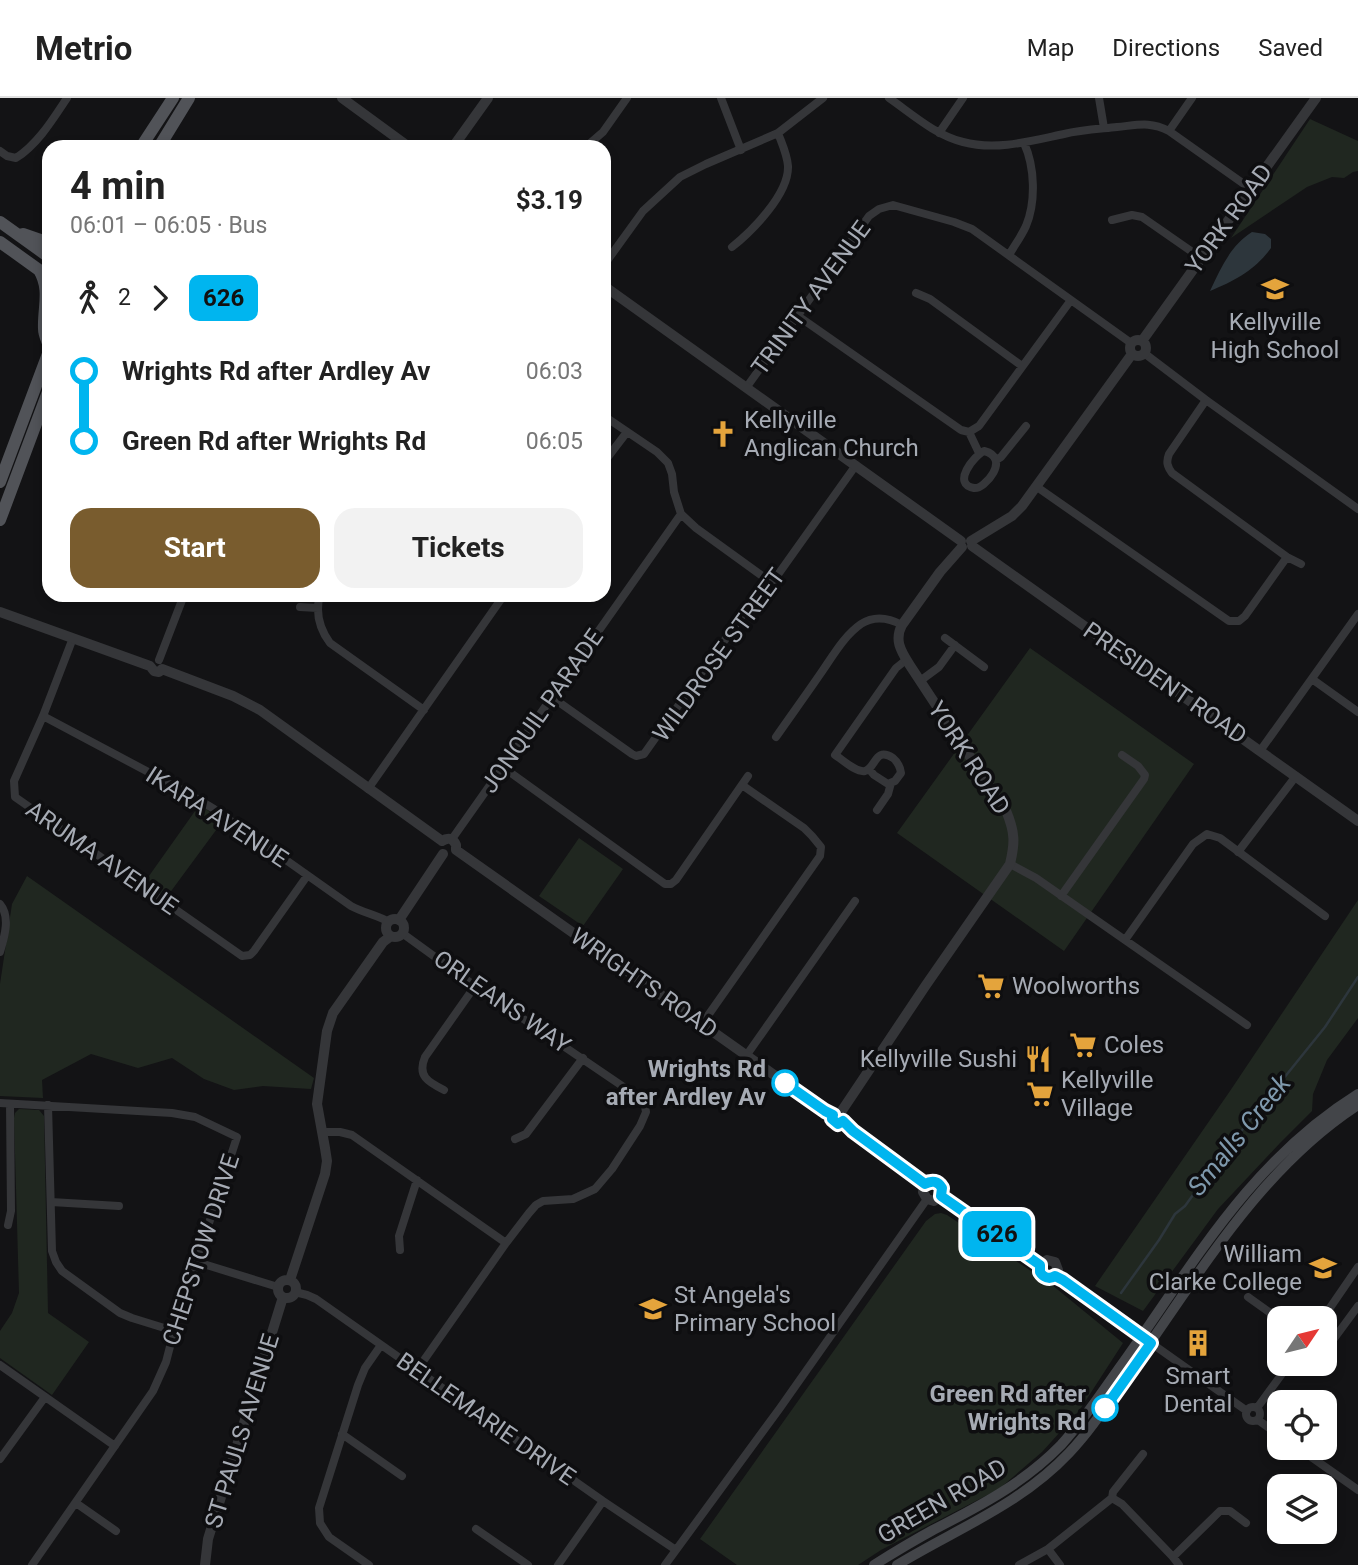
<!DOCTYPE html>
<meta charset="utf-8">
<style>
:root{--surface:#fff;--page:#f2f2f2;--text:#222;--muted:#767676;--line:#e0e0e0;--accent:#795c2e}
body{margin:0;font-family:Roboto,sans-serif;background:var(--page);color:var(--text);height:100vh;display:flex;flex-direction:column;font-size:26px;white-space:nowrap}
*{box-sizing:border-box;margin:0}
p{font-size:23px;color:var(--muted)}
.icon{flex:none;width:38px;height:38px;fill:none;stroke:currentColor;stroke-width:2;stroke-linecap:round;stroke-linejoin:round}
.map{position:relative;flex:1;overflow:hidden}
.panel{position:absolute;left:42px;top:42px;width:569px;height:462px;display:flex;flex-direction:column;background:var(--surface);border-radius:21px;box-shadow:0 4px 10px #0003}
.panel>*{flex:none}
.badge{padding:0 14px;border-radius:10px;font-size:24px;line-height:46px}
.needle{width:46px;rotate:55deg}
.controls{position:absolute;left:1267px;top:1208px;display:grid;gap:14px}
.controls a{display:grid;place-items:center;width:70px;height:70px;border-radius:14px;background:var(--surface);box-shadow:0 4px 10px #0003;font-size:35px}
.map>.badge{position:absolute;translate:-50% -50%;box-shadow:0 0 0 4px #fff}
.legs{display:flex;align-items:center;gap:10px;height:77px;padding:0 28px;font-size:23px}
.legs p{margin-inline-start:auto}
.head{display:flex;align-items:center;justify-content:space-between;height:119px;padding:0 28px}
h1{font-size:38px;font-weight:700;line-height:52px}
.primary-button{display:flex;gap:14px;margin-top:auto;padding:14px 28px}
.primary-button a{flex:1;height:80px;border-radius:21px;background:var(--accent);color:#fff;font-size:28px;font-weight:700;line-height:80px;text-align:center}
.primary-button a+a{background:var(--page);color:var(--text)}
ul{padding:0 28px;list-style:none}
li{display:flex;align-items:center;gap:24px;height:70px;font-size:26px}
li i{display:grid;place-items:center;width:10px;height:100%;margin:0 9px;background:currentColor}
li i::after{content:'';width:18px;height:18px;margin:-9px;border:5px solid;border-radius:50%;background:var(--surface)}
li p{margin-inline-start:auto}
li:first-child i{background:linear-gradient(#0000 50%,currentColor 0)}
li:last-child i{background:linear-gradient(currentColor 50%,#0000 0)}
header{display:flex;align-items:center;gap:42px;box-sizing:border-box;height:98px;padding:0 35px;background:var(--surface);border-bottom:2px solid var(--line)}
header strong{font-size:33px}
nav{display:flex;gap:38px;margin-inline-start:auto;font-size:24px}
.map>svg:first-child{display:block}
.green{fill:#202720}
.water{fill:#2d363c}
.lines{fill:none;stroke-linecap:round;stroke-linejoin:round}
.stream{stroke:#2d363c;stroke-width:2.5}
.minor{stroke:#353639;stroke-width:8}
.tertiary{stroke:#353639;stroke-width:10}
.secondary{stroke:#434549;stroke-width:10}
.primary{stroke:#515358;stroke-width:12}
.line-1-casing{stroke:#fff;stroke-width:16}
.line-1{stroke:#00b5ef;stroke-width:10}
.stop-1-dot{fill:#fff;stroke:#00b5ef;stroke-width:3.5}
.labels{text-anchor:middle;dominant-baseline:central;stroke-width:7;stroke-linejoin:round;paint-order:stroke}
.street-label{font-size:24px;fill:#a6abb4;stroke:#0e0e10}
.poi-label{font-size:24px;fill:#a6abb4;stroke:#0e0e10;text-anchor:start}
.stop-label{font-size:24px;font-weight:bold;fill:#a6abb4;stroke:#0e0e10;text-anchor:end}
.water-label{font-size:26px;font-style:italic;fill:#7f99ad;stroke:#0e0e10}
</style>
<header>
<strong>Metrio</strong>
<nav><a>Map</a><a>Directions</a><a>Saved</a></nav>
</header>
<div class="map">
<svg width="1358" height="1467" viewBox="0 0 1358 1467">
<rect width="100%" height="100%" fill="#131315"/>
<!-- green -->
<path class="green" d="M1310,21L1358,43V73L1353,74L1344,80L1332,79L1307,89L1231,140Z
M1030,550L1194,666L1064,853L897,735Z
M200,706L222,724L166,800L144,785Z
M579,740L623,771L583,828L539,798Z
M27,778L314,980L311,991L263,988L234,992L204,981L172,960L138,970L91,956L42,982L43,1000L0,998V886L12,806Z
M1358,802V920L1327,962L1313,996L1312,1013L1280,1045L1218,1111L1143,1213L1095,1188L1230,993Z
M19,1011L39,1012L44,1018L48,1215L89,1244L52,1297L0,1260V1233L12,1215L19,1195L14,1020L15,1015Z
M941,1115L947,1117L1052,1187L1123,1245L1079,1313L1042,1354L999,1391L881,1452L858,1467H737L700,1441L926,1123L935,1116Z"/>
<!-- water -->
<path class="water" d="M1252,134L1265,136L1271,141V150C1254,173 1236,182 1210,193C1221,170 1230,148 1252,134Z"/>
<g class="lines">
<!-- stream -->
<path class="stream" d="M1121,1195L1159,1142L1175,1116L1185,1108L1222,1057L1325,929L1358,879"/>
<!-- minor -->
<path class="minor" d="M721,0L741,52
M889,0C912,16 935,37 963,44C996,53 1031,43 1064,36C1081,32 1099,31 1117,29C1138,27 1150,23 1169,33L1251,91
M1099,0L1104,30
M1169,33L1192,0
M939,35L963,0
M588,47L603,34L627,0
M0,53L7,58L16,60C38,46 53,21 67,0
M1112,122L1132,117L1142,119L1201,160
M732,149C752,133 789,96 788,68C787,56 782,46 778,35
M1009,157C1014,148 1021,139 1026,128C1036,104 1035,69 1024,45
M604,167L643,113L680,79L706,66L778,35L823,0
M916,195L930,201L1022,268
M798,218L961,332L969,334L979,328L1071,202
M1144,255L1206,302L1358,411
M746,290L869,118L879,111L893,107L954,124L972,131L1131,245
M1206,302L1169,356C1166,364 1167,368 1172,375L1287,459L1301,466
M604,318L657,354L668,365L672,376L674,394L681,416L696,430L772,485
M969,334L979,355
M984,353C1012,360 984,392 974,390C951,386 974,358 984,353Z
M996,362L1001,359L1026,328
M604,364L627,334
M1037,389L1229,523H1239L1245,518L1287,459
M320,497C315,515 319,530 330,545L424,612
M300,509L318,510
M73,540L43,618L14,683L15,699L242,858L250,857L254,853L307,778
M945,540L984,569
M159,562L184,497
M1312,581L1358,614
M920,583L939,569L955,547
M553,600L632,656L636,658L644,656L744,515L772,485L856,367
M43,618L184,693L214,711L351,808C364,815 377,817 389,824
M776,639C792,616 808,594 823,572C834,556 845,537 861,526C875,517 889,520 902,527
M1260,653L1358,516
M504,670L665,786H671L676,782L748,678
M869,671L874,677L888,686L895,683L901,675C900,668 898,664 893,660C875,648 876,670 865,673C856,675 842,661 835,657L896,570L906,562
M368,691L504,497
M877,712L888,696L891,685
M452,741L681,416
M1238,754L1296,678
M1010,766L1036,780L1247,927
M1061,798L1144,681L1145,677L1138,668L1122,657
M0,806C11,819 4,840 0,854
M402,835L475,888L634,996L645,1008L646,1014L640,1028L612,1071L595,1091L573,1101L543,1103L536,1107L529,1115L506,1145L417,1272
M1125,842L1193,746L1207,736L1220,740L1325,818
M702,926L820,758L821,749L812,738L804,730L742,687
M746,958L855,803
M444,992C428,984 417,978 425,959L475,888
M0,1005L172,1015L195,1019L237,1039L174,1233L166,1264L153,1293L32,1467
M48,1007L52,1153L56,1164L62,1173L120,1215L132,1220L174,1233
M322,1034H340L352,1037L506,1145
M515,1041L526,1036L583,960
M51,1104L119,1108
M8,1127L11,1113L10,1006
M400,1152L399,1138L417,1082
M197,1164L278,1189
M295,1194L307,1197L316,1201L603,1403L676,1452
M1248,1199L1279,1221
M1323,1220L1358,1169
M1151,1245L1247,1313
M1325,1248L1333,1242L1358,1208
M0,1267L115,1348
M1246 1316a7 7 0 1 1 14 0a7 7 0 1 1-14 0Z
M1257,1310L1290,1265
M1258,1322L1279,1337
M342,1336L402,1378
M1297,1349L1358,1392
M0,1361L45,1299
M1112,1400L1122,1406L1173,1459L1179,1467
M76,1405L116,1433
M476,1431L528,1467
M1048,1451L1060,1467
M1173,1459L1220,1413H1230L1246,1425
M369,1467L329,1439L320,1425L319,1410L358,1287L365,1270L381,1247
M558,1467L603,1403
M665,1467L780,1310L927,1101
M1019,1467L1048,1451L1112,1400L1113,1394L1143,1356"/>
<!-- tertiary -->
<path class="tertiary" d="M342,0L409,49
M453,49L488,0
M604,188L961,443
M1130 250a8 8 0 1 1 16 0a8 8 0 1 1-16 0Z
M1142,243L1316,0
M971,443L1012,418L1022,408L1132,256
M972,448L1358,723
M0,514L150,568L154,573L159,574L162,571L233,598L260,612L442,743
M442,743C448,739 453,740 456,747V752
M456,752L825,1013L833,1017
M386 830a9 9 0 1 1 18 0a9 9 0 1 1-18 0Z
M399,822L443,756
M841,1014L926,887L1010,766C1015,745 1015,735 1007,715L909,566C901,553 894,542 902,527L940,474L962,449
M843,1023L854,1033L925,1086
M925,1086L923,1094L927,1101L934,1103L941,1098
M925,1086C932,1082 938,1083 942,1090L941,1098
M941,1098L1040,1167C1039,1177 1046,1182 1054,1178L1063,1183L1147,1243
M1040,1167L1047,1162L1055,1164L1058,1172L1054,1178
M290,1182L325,1076L327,1063L325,1050L317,1006L327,933L333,915L383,844L391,838
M278 1191a9 9 0 1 1 18 0a9 9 0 1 1-18 0Z
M205,1467L208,1441L283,1199"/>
<!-- secondary -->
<path class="secondary" d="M874,1467C893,1455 913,1443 933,1432C980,1408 1024,1385 1061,1347C1085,1321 1104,1291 1125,1262C1195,1163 1252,1062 1358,996
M897,1467C956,1431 1020,1407 1069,1355C1092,1331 1110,1302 1129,1275C1197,1180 1258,1072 1358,1007"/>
<!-- primary -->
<path class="primary" d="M141,49L173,0
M159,49L189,0
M0,124L49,159
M23,136L49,145
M0,144L46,177
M39,172C51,192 43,210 44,231C44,237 47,242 49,248
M0,384L49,253
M0,422L49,291"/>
</g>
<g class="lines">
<defs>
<path id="line-1" d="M785,985L825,1013L833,1017L832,1021L838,1026L843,1023L853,1033L925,1086C932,1082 938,1083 942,1090L941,1098L1040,1167V1174C1043,1179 1049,1182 1055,1178L1063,1182L1151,1245L1105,1310"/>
</defs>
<!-- line-1 casing -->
<use href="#line-1" class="line-1-casing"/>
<!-- line-1 -->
<use href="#line-1" class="line-1"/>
</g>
<!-- icons -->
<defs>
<symbol id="school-bare" viewBox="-9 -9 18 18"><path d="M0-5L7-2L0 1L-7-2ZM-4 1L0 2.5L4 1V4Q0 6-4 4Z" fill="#e4a43c" stroke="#0e0e10" stroke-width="2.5" paint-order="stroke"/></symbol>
<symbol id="church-bare" viewBox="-9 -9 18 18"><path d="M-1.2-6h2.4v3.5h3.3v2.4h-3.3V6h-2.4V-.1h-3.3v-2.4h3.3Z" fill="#e4a43c" stroke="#0e0e10" stroke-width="2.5" paint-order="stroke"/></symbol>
<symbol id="supermarket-bare" viewBox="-9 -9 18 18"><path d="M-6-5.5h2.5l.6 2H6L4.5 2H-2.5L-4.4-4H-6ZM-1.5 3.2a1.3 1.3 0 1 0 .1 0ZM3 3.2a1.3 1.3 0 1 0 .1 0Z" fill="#e4a43c" stroke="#0e0e10" stroke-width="2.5" paint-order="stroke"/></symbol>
<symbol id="restaurant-bare" viewBox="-9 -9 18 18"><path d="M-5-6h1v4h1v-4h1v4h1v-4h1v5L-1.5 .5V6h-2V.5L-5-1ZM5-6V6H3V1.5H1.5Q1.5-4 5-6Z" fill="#e4a43c" stroke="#0e0e10" stroke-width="2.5" paint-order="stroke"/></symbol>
<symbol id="building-bare" viewBox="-9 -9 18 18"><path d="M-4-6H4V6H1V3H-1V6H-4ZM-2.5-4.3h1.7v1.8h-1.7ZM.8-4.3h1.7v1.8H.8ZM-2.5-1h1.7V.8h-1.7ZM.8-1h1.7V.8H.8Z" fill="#e4a43c" stroke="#0e0e10" stroke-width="2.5" paint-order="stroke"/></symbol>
</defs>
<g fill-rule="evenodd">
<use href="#school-bare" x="1256" y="172" width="38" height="38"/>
<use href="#church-bare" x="704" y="317" width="38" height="38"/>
<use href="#supermarket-bare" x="972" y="869" width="38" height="38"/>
<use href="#supermarket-bare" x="1064" y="928" width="38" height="38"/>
<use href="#restaurant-bare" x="1019" y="942" width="38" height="38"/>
<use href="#supermarket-bare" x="1021" y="977" width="38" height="38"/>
<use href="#school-bare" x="1304" y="1151" width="38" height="38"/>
<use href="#school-bare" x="634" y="1192" width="38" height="38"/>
<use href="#building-bare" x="1179" y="1226" width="38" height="38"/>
</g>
<!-- markers -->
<g class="stop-1-dot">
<circle cx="785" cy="985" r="12"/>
<circle cx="1105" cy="1310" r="12"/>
</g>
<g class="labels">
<!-- street labels -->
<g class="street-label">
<text transform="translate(1229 121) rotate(-54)">YORK ROAD</text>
<text transform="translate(811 200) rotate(-54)">TRINITY AVENUE</text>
<text transform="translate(719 557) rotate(-54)">WILDROSE STREET</text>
<text transform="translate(1165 585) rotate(35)">PRESIDENT ROAD</text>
<text transform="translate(542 613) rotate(-55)">JONQUIL PARADE</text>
<text transform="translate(969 660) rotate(57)">YORK ROAD</text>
<text transform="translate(217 719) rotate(33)">IKARA AVENUE</text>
<text transform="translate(102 760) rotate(35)">ARUMA AVENUE</text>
<text transform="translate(644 885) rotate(35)">WRIGHTS ROAD</text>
<text transform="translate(502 904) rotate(35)">ORLEANS WAY</text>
<text transform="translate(201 1152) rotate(-72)">CHEPSTOW DRIVE</text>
<text transform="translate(486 1321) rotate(35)">BELLEMARIE DRIVE</text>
<text transform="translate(242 1333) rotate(-73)">ST PAULS AVENUE</text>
<text transform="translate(942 1403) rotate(-30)">GREEN ROAD</text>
</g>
<!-- poi labels -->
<g class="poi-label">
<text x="1275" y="224" text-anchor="middle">Kellyville<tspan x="1275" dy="28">High School</tspan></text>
<text x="744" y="322">Kellyville<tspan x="744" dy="28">Anglican Church</tspan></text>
<text x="1012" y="888">Woolworths</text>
<text x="1104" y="947">Coles</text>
<text x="1017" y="961" text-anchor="end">Kellyville Sushi</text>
<text x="1061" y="982">Kellyville<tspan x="1061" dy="28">Village</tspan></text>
<text x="1302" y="1156" text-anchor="end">William<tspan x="1302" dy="28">Clarke College</tspan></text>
<text x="674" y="1197">St Angela's<tspan x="674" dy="28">Primary School</tspan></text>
<text x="1198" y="1278" text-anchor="middle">Smart<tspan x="1198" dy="28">Dental</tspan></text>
</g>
<!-- stop labels -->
<g class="stop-label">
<text x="766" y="971">Wrights Rd<tspan x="766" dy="28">after Ardley Av</tspan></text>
<text x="1086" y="1296">Green Rd after<tspan x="1086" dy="28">Wrights Rd</tspan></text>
</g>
<!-- water labels -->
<g class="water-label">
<text transform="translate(1239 1037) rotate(-51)">Smalls Creek</text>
</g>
</g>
</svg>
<div class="controls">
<a><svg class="needle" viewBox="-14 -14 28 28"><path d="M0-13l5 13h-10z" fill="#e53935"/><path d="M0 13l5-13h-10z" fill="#767676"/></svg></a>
<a><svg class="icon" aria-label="locate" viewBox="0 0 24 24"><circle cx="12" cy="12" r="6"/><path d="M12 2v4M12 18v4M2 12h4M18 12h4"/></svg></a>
<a><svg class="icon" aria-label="layers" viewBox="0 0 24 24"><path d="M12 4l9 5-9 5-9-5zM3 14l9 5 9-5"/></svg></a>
</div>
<b class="badge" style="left:997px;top:1136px;background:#00b5ef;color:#111">626</b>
<section class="panel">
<div class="head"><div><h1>4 min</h1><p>06:01 – 06:05 · Bus</p></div><b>$3.19</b></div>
<div class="legs"><svg class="icon" aria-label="walk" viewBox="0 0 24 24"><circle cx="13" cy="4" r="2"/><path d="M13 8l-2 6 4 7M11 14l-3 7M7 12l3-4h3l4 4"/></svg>2<svg class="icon" aria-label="forward" viewBox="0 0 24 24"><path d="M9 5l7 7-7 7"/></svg><b class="badge" style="background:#00b5ef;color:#111">626</b></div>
<ul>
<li><i style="color:#00b5ef"></i><b>Wrights Rd after Ardley Av</b><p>06:03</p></li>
<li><i style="color:#00b5ef"></i><b>Green Rd after Wrights Rd</b><p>06:05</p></li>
</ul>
<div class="primary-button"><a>Start</a><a>Tickets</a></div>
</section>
</div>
